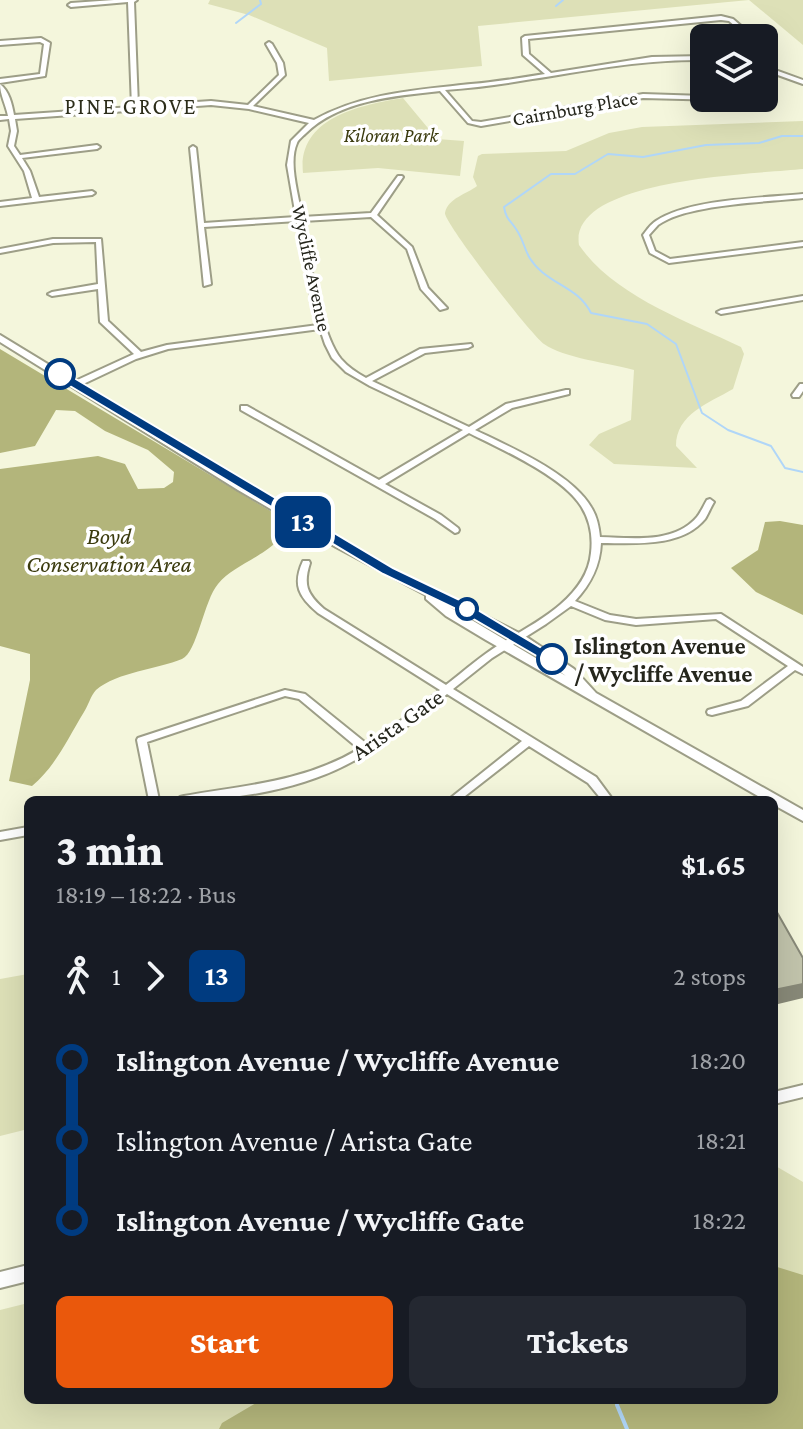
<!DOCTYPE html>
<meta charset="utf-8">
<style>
:root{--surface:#171b24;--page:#242831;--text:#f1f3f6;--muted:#9ea1a6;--accent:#ea580c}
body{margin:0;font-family:"Crimson Pro",serif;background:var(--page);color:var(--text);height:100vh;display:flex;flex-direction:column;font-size:30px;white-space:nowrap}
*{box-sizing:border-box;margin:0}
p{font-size:26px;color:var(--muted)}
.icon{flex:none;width:44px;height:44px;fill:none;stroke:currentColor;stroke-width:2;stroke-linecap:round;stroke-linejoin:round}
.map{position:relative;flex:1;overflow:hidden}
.sheet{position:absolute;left:24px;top:796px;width:754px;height:608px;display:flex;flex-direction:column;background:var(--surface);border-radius:12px;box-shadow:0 8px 32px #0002}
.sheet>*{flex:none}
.badge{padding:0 16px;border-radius:12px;font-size:28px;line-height:52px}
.fabs{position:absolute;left:690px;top:24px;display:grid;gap:16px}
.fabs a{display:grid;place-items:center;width:88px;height:88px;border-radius:12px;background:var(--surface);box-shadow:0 8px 32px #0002;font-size:40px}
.map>.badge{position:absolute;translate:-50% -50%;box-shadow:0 0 0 4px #fff}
.legs{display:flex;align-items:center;gap:12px;height:88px;padding:0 32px;font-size:26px}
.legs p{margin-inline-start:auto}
.head{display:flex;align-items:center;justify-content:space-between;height:136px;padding:0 32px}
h1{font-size:44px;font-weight:800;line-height:60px}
.button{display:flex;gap:16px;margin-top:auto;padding:16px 32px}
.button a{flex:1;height:92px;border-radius:12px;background:var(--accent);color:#fff;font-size:32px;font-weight:800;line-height:92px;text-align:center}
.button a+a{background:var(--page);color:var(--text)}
ul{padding:0 32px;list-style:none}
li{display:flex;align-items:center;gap:28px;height:80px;font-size:30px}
li i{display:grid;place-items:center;width:12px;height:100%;margin:0 10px;background:currentColor}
li i::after{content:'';width:20px;height:20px;margin:-10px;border:6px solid;border-radius:50%;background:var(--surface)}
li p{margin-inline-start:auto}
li:first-child i{background:linear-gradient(#0000 50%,currentColor 0)}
li:last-child i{background:linear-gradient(currentColor 50%,#0000 0)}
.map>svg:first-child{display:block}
.green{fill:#dde0b7}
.forest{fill:#b3b57b}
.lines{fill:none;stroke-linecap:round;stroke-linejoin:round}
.stream-far1{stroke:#b0d6f8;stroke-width:2}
.stream{stroke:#b0d6f8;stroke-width:4}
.minor-casing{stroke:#9d9e87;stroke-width:4}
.major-casing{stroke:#9d9e87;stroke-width:4}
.minor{fill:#fff;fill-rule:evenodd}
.major{fill:#fff;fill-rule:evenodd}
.shaded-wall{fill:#888978}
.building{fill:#c2c4ac;stroke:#888978;stroke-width:2}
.line-1{fill:#003b80;stroke:#fff;stroke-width:2}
.stop-1-dot{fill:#fff;stroke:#003b80;stroke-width:4}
.labels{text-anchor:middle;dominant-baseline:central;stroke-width:7;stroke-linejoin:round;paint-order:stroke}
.far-street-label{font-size:20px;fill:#25261c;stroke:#fff}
.far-park-label{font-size:20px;font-style:italic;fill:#3b3b0e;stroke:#fff}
.far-neighbourhood-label{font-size:22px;letter-spacing:2px;fill:#2c2d1a;stroke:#fff}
.park-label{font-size:24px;font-style:italic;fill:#3b3b0e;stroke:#fff}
.stop-label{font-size:24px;font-weight:bold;fill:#25261c;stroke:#fff;text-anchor:start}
.street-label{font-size:24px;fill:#25261c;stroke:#fff}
</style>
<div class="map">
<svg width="803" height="1429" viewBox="0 0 803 1429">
<rect width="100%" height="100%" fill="#f4f6dc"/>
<!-- green -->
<path class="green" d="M210,0H803V45L749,0L478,26L482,66L329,81L327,48L249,15L208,4Z
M403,98L437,139L464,141L460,176L378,168L303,173C297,118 360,105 403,98Z
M803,121V169C758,174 568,178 579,245C614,296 687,321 741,347L744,354L733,389C709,403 676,414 676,446L697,468L614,464L589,445L599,434L631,420L634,370C610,363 563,358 544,344C530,334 443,221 445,213C448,198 467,194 477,186L473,177L478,156L482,154L566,151L609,133L642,127Z
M28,974V1129L0,1136V979Z
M774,1165L803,1182V1429H0V1310L28,1303V1400H774Z"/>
<!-- forest -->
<path class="forest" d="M0,349L287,521C284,552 236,561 218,584C204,600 197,653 182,659C158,669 117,672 96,690C91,695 88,706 84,712C68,738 56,766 32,786L9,781L30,680V654L0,646V469L98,456L125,464L138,489L164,488L173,482L174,472L148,450L105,431L75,411L56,410L35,446L0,453Z
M780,521L803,525V615L756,592L731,568L758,550L765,522Z
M774,1266L803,1275V1429H219L222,1423L261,1400H774Z"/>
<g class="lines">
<!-- stream-far1 -->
<path class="stream-far1" d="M556,6L563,0
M236,23L261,4L260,0
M803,136H782L759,143L706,145L643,157L608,154L575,174H551L504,207C506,219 510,220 516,229C527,245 523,256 542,272C560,287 580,291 591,313L647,324L676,344L702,413L728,430L771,446L785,468L803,472"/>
<!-- stream -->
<path class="stream" d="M617,1405L627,1429"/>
<defs>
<path id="minor" d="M114,0H137L134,2L138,106L211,101L248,105L279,75L277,63L266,44L269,42L272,44L283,63L285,75L253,106L314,120C362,93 417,90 471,84C496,82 520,78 545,74L523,55L522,38L525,36L721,16L733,19L754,37L755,38H749L729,21L721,20L528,39L529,54L551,73L652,57L704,56V60C643,59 585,71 526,80C499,85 472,88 445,90L472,121L481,122L643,94L704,96V98H725L722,100L643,98L481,126L468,123L440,91C395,96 339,100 305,134C303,136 298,140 297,143C288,163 299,196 302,217L371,213L398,176H402L403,177L377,215L412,247L428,288L447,308L440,310L421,289L407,249L371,217L303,221C309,256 320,333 341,359C348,367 357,373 366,378L420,349L471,344L472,346L468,348L425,353L372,381L469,427L506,404L566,390H569V394L512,408L475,430C510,447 571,473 591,507C597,516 599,527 600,537C632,538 674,544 697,517C701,512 704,505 707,500L710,499L714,502C711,507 708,514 705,519C681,548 634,543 601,543C600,566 591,584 575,601L610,615L636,619L721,614L803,667V674L795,670L748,706L712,715L708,714L707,712L708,710L741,701L788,666L716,619L636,625L605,620L571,606L546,624L492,658L453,689L596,777L613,800H602L588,783L529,746L460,800H448L522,741L447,694C419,718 390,741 357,759C305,789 238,800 179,800L180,797L184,796C246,785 304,782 359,749L299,699L285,696L147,742L159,800H149L137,740L138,738L285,690L305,694L367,744L390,729L440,690L318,613C299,597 292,585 303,561H309L310,563C303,585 307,594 324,609L446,685C464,671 481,656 500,644C521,631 543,620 561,604C577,590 589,574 591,553C593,536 590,520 581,506C562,476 501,449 469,433L385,484L441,515L458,528L459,530L458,532L455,533L435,519L241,410V406H247L379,480L463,430L370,386L346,372L332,358L325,344L320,329L168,349L136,359L79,386H73V382L134,354L100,322L98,289L52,296L48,294L52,292L98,284L96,242L53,243L0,253V249L53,239H101L108,321L141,352L167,345L318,325L311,296L297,221L204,227L211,284L204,286L190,148L193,146L196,148L204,223L296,217L287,165L291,141L309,123L249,109L211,105L15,119L17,131L14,146L20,155L97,145L100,147L97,149L22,158L30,171L39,197L92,191L95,193L92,195L0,206V202L32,198L24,171L8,146L11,131L9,119L0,120V116H8C6,105 0,95 0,84C9,91 12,104 14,115L132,107L128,2L71,7L68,5L71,3Z
M41,38L50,43L45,76L0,83V79L40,74L44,44L40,42L0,45V41Z
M764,66L803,80V84L764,70Z
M803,194V198C767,202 686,204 658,225C655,228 652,232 649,235L655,251L670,259L803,242V246L669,263L650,253L643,235C647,230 650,225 656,221C689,199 763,198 803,194Z
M803,296V300L721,314L717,312L721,310Z
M800,384H803V391L799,397H793L792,395Z
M28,827V835L0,840V832Z"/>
<path id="major" d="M0,335L294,514L393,570L525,636L574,669L596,693L803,810V821L774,805V800H765L486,640L446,616L426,599V595L336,547L238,490L0,342ZM448,606L517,641L566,676Z
M803,1085V1097L774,1104V1092Z
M28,1265V1281L0,1288V1272Z"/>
</defs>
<!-- minor casing -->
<use href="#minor" class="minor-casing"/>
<!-- major casing -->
<use href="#major" class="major-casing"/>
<!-- minor -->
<use href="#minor" class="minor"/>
<!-- major -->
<use href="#major" class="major"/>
</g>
<!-- shaded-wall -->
<path class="shaded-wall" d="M803,984V998L774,1005V990Z"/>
<!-- building -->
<path class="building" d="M774,907L803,958V984L774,990Z"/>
<!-- line-1 -->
<path class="line-1" d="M55,372H64L393,568L466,603L560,659L547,662L456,609L383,574L55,377Z"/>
<!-- markers -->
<g class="stop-1-dot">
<circle cx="60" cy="374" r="14"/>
<circle cx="467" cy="609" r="10"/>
<circle cx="552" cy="659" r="14"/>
</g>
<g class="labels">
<!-- far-street labels -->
<g class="far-street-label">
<text transform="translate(575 108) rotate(-10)">Cairnburg Place</text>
<text transform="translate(312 268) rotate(78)">Wycliffe Avenue</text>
</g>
<!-- far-park labels -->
<g class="far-park-label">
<text x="391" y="135">Kiloran Park</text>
</g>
<!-- far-neighbourhood labels -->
<g class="far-neighbourhood-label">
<text x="131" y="106">PINE GROVE</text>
</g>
<!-- park labels -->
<g class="park-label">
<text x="109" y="535">Boyd<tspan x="109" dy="28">Conservation Area</tspan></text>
</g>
<!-- stop labels -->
<g class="stop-label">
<text x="574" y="645">Islington Avenue<tspan x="574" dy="28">/ Wycliffe Avenue</tspan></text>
</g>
<!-- street labels -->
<g class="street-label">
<text transform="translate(397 724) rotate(-35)">Arista Gate</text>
</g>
</g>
</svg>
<div class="fabs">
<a><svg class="icon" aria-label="layers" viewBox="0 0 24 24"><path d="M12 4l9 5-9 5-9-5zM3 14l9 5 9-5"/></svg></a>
</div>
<b class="badge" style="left:303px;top:522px;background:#003b80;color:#fff">13</b>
<section class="sheet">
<div class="head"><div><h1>3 min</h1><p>18:19 – 18:22 · Bus</p></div><b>$1.65</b></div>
<div class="legs"><svg class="icon" aria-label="walk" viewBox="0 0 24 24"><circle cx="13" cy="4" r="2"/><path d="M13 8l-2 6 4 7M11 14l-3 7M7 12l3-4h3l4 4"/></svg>1<svg class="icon" aria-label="forward" viewBox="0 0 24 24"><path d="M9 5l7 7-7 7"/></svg><b class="badge" style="background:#003b80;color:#fff">13</b><p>2 stops</p></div>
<ul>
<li><i style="color:#003b80"></i><b>Islington Avenue / Wycliffe Avenue</b><p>18:20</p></li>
<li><i style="color:#003b80"></i><span>Islington Avenue / Arista Gate</span><p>18:21</p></li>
<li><i style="color:#003b80"></i><b>Islington Avenue / Wycliffe Gate</b><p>18:22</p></li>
</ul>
<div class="button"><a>Start</a><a>Tickets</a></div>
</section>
</div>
